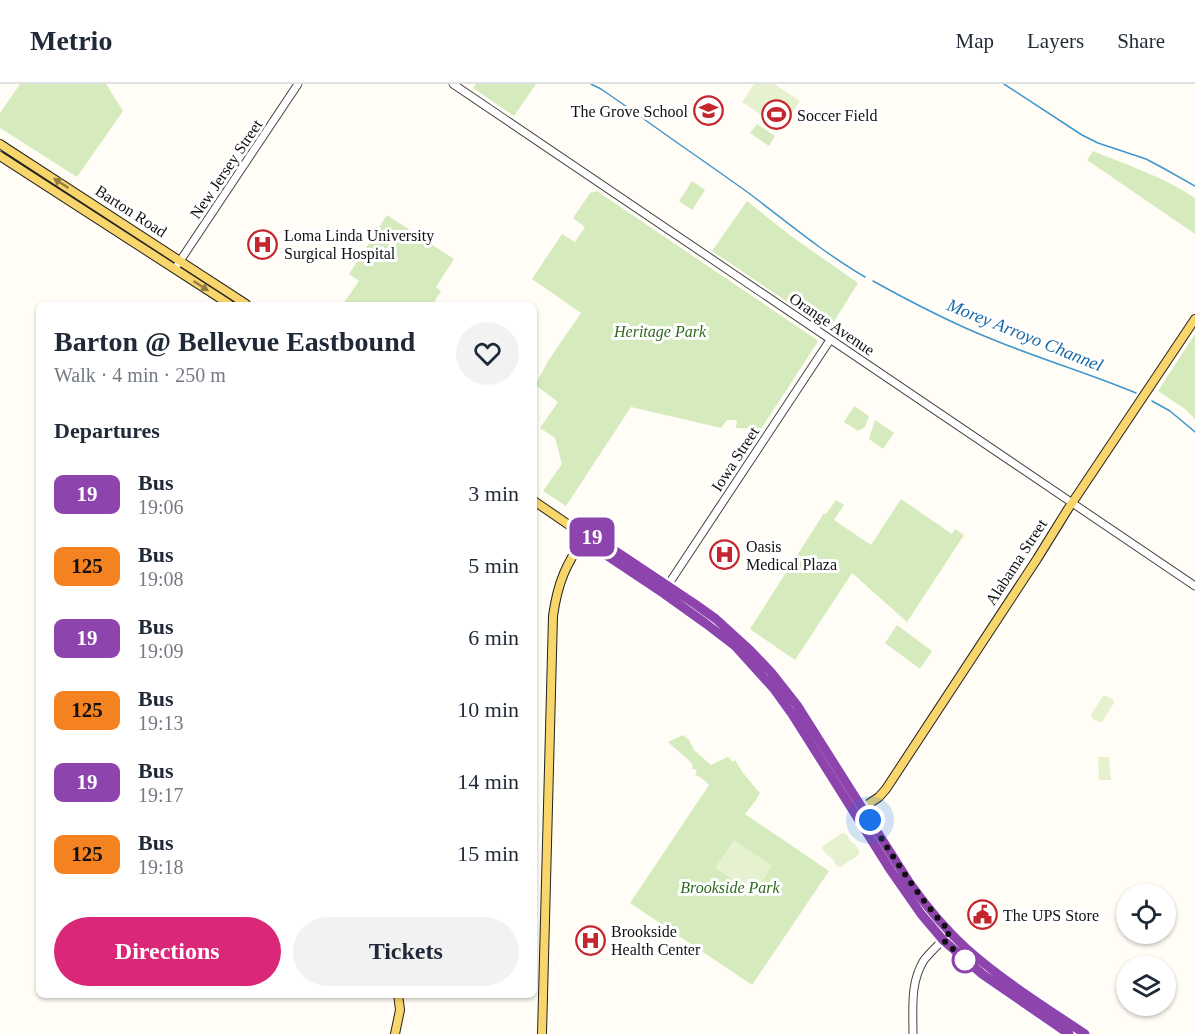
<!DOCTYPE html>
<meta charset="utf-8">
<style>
:root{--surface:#fff;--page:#f2f2f3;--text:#1f2937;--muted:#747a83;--line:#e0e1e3;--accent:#db2777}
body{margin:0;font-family:Georgia,serif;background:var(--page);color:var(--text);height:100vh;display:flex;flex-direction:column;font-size:22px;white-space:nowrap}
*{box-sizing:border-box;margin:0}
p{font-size:20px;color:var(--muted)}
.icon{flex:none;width:33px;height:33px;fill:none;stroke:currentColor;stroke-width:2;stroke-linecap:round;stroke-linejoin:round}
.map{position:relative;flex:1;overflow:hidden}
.details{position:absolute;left:36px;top:218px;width:501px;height:696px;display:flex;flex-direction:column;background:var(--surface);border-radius:9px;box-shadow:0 2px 4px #0004}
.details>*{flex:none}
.badge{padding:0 12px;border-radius:9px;font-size:21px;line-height:39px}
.buttons{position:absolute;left:1116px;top:800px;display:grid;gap:12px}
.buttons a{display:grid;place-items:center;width:60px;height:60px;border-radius:50%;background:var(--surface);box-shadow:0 2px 4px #0004;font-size:30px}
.you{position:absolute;width:30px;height:30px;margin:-15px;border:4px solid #fff;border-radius:50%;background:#1a73e8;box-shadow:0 0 0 9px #1a73e833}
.map>.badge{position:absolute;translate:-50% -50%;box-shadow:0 0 0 3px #fff}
h2{padding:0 18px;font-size:22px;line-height:54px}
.round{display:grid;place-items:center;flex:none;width:63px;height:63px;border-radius:32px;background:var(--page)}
.headline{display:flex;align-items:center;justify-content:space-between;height:102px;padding:0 18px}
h1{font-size:28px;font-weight:800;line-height:45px}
.action{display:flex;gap:12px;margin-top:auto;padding:12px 18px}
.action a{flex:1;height:69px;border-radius:36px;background:var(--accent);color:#fff;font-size:24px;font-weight:800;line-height:69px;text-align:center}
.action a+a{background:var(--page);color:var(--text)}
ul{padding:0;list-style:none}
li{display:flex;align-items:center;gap:18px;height:72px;padding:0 18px}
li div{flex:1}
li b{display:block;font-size:22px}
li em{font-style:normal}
li .badge{min-width:66px;font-weight:700;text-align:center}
header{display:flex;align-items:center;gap:36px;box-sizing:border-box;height:84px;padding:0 30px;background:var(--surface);border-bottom:2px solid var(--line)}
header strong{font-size:28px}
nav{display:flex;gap:33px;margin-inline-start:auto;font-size:21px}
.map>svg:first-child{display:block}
.green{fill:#d5ebbd}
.pitch{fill:#e6f2cf}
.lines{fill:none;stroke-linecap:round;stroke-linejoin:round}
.stream{stroke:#3f96cf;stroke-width:1.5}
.minor-casing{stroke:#444;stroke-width:9}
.major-casing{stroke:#222;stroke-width:10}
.minor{stroke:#fff;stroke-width:7}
.major{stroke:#f9d66b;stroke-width:8}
.oneway{fill:#917d42}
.line-casing{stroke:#fff;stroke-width:14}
.line{stroke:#8e44ad;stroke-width:9}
.walk{stroke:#111;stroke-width:6;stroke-dasharray:0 10.8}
.stop-dot{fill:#fff;stroke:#8e44ad;stroke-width:3}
.labels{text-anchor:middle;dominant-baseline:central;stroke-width:6;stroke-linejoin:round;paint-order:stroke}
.poi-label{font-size:16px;fill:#111;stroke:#fff;text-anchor:start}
.street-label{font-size:16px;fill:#111;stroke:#fff}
.park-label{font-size:16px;font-style:italic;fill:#2f6b1f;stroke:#fff}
.water-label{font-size:18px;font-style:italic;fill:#1768a6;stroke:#fff}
</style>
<header>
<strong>Metrio</strong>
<nav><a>Map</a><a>Layers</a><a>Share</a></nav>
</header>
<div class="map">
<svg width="1195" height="950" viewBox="0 0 1195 950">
<rect width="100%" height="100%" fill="#fffdf5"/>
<!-- green -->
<path class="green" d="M20,0H106L123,27L77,93L0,44V29Z
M476,0H536L514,32L473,4Z
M757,40L775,52L769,62L750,49Z
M1093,67C1127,81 1164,93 1195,114V150L1087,76Z
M692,97L705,106L692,126L679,117Z
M597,107L817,256V259L761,345L736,344L737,336H727L721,344L631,323L566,422L543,407L562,380L555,354L540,344L558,318L535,301L550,274L581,229L532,195L562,150L575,158L585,143L573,134L590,109Z
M747,117L791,152L858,199L831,242L825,243L712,167Z
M387,131L454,175L436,203L441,207L433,220H343L359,197L349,190Z
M1195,250V335L1185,325L1158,307Z
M854,322L869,332L865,343L858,347L844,338Z
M875,336L894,349L883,365L869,355Z
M901,415L952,450L955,445L964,451L907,538L852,489L795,576L750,545L824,429L826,430L836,416L844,421L834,436L871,461Z
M897,541L932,567L920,585L885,559Z
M683,651L689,656L694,666L711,681L728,673L733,678L735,676L743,689L758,707L760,708L756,716L745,730L829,787L752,901L630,819L709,701L700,693L695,691L697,688L695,685H692C692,683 693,681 692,680C690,676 673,663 668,658Z"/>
<!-- pitch -->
<path class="pitch" d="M754,0H774L800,17L781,44L742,18Z
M1103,612H1106L1114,616V619L1102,638C1098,639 1092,635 1091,631Z
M1098,673H1109L1111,696H1099Z
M842,749L846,750L852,759L855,760L859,767V771L840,783L837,782L831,773L827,771L822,764L824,761Z
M734,756L772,782L754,810L715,784Z"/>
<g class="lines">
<!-- stream -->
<path class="stream" d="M591,0L601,5L630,25
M1004,0L1082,51L1098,59L1146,75L1163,84L1195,102
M641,33C677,59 714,84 750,110C788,139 824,169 865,193
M873,197C911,218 949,238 989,254C1037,274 1088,289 1136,309
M1152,317L1170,327L1195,348"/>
<defs>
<path id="minor" d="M453,0L1195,502
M178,180L298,0
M666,504L830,256
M913,950C913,925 910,898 924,876C932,866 942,858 950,848"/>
<path id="major" d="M0,60L246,220
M0,72L229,220
M534,417L585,452L591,461L663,509L705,539L735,562L774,605L792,630L891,787L921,830L943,856L982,890L1069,950
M585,452L596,454L695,520L716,535L750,566L771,588L797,621L909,798C927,824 947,848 971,868C1006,899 1046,924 1085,950
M858,727L879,713L886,705L1037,475L1068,425L1195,235
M395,950L400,926L398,910
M542,950L553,532C558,497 566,481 585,452"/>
</defs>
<!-- minor casing -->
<use href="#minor" class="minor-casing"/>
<!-- major casing -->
<use href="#major" class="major-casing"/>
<!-- minor -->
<use href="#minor" class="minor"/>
<!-- major -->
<use href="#major" class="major"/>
</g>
<!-- one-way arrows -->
<defs><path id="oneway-solid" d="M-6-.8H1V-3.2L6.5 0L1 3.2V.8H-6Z" transform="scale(1.5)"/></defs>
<g class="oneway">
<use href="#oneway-solid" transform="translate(61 99) rotate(-147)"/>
<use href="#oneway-solid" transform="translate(201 202) rotate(33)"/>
</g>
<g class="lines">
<defs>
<path id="line" d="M1069,950L982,890L943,856L921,830L891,787L792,630L774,605L735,562L705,539L663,509L591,461L585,452L596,454L695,520L716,535L750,566L771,588L797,621L909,798C926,822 945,845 967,865C1003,897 1045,923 1085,950"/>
</defs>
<!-- line casing -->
<use href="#line" class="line-casing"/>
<!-- line -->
<use href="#line" class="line"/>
<!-- walk -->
<path class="walk" d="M870,736C895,776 918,813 950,848L943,856L966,877L965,876"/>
</g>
<!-- icons -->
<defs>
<symbol id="school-ring" viewBox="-11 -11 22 22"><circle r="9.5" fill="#fff" stroke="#c4262e" stroke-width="1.5"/><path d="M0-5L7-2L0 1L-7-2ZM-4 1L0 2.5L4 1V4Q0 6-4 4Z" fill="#c4262e"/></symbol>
<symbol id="stadium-ring" viewBox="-11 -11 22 22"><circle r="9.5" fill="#fff" stroke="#c4262e" stroke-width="1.5"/><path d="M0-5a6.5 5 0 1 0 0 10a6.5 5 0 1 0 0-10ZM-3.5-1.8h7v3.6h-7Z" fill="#c4262e"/></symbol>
<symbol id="hospital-ring" viewBox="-11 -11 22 22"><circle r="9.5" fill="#fff" stroke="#c4262e" stroke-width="1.5"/><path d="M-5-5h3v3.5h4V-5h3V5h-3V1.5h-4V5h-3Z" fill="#c4262e"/></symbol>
<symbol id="civic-ring" viewBox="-11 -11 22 22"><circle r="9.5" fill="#fff" stroke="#c4262e" stroke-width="1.5"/><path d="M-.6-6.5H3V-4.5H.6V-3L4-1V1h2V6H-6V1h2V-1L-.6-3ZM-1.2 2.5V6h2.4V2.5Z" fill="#c4262e"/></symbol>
</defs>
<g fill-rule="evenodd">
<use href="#school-ring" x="692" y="10" width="33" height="33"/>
<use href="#stadium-ring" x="760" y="14" width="33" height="33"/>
<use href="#hospital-ring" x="246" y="144" width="33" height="33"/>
<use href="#hospital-ring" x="708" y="454" width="33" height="33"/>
<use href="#civic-ring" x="966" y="814" width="33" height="33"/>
<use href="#hospital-ring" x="574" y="840" width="33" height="33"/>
</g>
<!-- markers -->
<circle class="stop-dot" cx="965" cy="876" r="12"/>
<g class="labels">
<!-- poi labels -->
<g class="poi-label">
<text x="688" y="27" text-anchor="end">The Grove School</text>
<text x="797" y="31">Soccer Field</text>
<text x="284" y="151">Loma Linda University<tspan x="284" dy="18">Surgical Hospital</tspan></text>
<text x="746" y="462">Oasis<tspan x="746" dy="18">Medical Plaza</tspan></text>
<text x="1003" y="831">The UPS Store</text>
<text x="611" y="847">Brookside<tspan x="611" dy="18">Health Center</tspan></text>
</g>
<!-- street labels -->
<g class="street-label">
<text transform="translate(226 85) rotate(-56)">New Jersey Street</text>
<text transform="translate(131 127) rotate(33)">Barton Road</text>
<text transform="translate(832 240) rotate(34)">Orange Avenue</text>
<text transform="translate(735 375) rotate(-57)">Iowa Street</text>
<text transform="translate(1016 478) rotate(-57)">Alabama Street</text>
</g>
<!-- park labels -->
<g class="park-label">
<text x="660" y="247">Heritage Park</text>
<text x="730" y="803">Brookside Park</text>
</g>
<!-- water labels -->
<g class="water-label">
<text transform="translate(1025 251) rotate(22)">Morey Arroyo Channel</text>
</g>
</g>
</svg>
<div class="buttons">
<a><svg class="icon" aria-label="locate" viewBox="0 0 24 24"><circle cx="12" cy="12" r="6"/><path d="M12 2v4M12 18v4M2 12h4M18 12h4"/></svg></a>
<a><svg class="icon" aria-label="layers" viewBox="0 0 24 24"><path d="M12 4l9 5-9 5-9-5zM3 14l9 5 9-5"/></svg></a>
</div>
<div class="you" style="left:870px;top:736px"></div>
<b class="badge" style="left:592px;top:453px;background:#8e44ad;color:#fff">19</b>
<section class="details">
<div class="headline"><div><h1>Barton @ Bellevue Eastbound</h1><p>Walk · 4 min · 250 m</p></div><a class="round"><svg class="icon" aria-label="heart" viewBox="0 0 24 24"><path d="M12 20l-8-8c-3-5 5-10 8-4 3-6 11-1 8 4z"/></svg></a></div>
<h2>Departures</h2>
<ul>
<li><span class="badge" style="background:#8e44ad;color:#fff">19</span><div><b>Bus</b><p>19:06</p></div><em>3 min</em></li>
<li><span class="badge" style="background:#f58220;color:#111">125</span><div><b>Bus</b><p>19:08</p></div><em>5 min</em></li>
<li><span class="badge" style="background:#8e44ad;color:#fff">19</span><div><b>Bus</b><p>19:09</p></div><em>6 min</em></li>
<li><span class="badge" style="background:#f58220;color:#111">125</span><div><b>Bus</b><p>19:13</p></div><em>10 min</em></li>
<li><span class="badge" style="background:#8e44ad;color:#fff">19</span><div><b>Bus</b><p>19:17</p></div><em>14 min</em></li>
<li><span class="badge" style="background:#f58220;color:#111">125</span><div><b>Bus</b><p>19:18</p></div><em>15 min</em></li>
</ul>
<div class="action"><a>Directions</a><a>Tickets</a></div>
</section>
</div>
